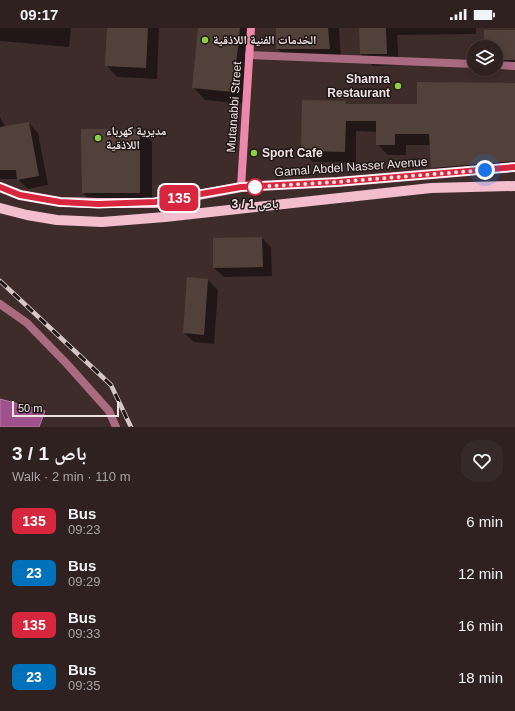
<!DOCTYPE html>
<meta charset="utf-8">
<style>
:root{--surface:#2e2120;--page:#362929;--text:#f1f3f6;--muted:#a7a3a5;--line:#493e3e}
body{margin:0;font-family:Helvetica,"Noto Naskh Arabic",sans-serif;background:var(--page);color:var(--text);height:100vh;display:flex;flex-direction:column;font-size:15px;white-space:nowrap}
*{box-sizing:border-box;margin:0}
p{font-size:13px;color:var(--muted)}
.icon{flex:none;width:22px;height:22px;fill:none;stroke:currentColor;stroke-width:2;stroke-linecap:round;stroke-linejoin:round}
.map{position:relative;height:399px;overflow:hidden}
.side{display:flex;flex-direction:column;background:var(--surface);flex:1}
.side>*{flex:none}
.badge{padding:0 8px;border-radius:6px;font-size:14px;line-height:26px}
.buttons{position:absolute;left:467px;top:12px;display:grid;gap:8px}
.buttons a{display:grid;place-items:center;width:36px;height:36px;border-radius:50%;background:var(--surface);box-shadow:0 2px 10px #0003,0 0 0 1px var(--line);font-size:20px}
.scale{position:absolute;left:12px;bottom:10px;width:107px;box-sizing:border-box;padding-left:4px;border:2px solid #efe2e2;border-top:0;font-size:11px;line-height:14px;white-space:nowrap;color:#efe2e2;-webkit-text-stroke:3px #1f1716;paint-order:stroke}
.you{position:absolute;width:20px;height:20px;margin:-10px;border:3px solid #fff;border-radius:50%;background:#1a73e8;box-shadow:0 0 0 6px #1a73e833}
.map>.badge{position:absolute;translate:-50% -50%;box-shadow:0 0 0 2px #fff}
.round{display:grid;place-items:center;flex:none;width:42px;height:42px;border-radius:16px;background:var(--page)}
.head{display:flex;align-items:center;justify-content:space-between;height:68px;padding:0 12px}
h1{font-size:19px;font-weight:700;line-height:30px}
ul{padding:0;list-style:none}
li{display:flex;align-items:center;gap:12px;height:52px;padding:0 12px}
li div{flex:1}
li b{display:block;font-size:15px}
li em{font-style:normal}
li .badge{min-width:44px;font-weight:700;text-align:center}
.status{display:flex;justify-content:space-between;align-items:center;height:28px;padding:0 20px;background:var(--surface);direction:ltr}
.status svg{height:11px;fill:currentColor}
.map>svg:first-child{display:block}
.water{fill:#9e518b;stroke:#b67ca5}
.shadow{fill:#0007}
.building{fill:#52413a}
.lines{fill:none;stroke-linecap:round;stroke-linejoin:round}
.street{stroke:#a96b7f;stroke-width:8}
.secondary{stroke:#ec89aa;stroke-width:8}
.primary{stroke:#f2bece;stroke-width:10}
.rail-casing{stroke:#d4c7c6;stroke-width:4.5}
.rail{stroke:#1f1716;stroke-width:3;stroke-dasharray:9;stroke-linecap:butt}
.line-casing{stroke:#fff;stroke-width:9}
.line{stroke:#d7263d;stroke-width:6}
.walk{stroke:#efe2e2;stroke-width:4;stroke-dasharray:0 7.2}
.poi-dot{fill:#8ece43;stroke:#1f1716;stroke-width:1.5}
.stop-dot{fill:#fff;stroke:#d7263d;stroke-width:2}
.labels{text-anchor:middle;dominant-baseline:central;stroke-width:3;stroke-linejoin:round;paint-order:stroke}
.poi-label{font-size:12px;font-weight:bold;fill:#efe2e2;stroke:#1f1716;text-anchor:start}
.street-label{font-size:12px;fill:#efe2e2;stroke:#1f1716}
.stop-label{font-size:12px;font-weight:bold;fill:#efe2e2;stroke:#1f1716}
</style>
<div class="status"><b>09:17</b><svg viewBox="0 0 49 12"><path d="M0 12V9h3v3zM5 12V6h3v6zM10 12V3h3v9zM15 12V0h3v12zM26 1h20v11H26zM47 4h2v5h-2z"/></svg></div>
<div class="map">
<svg width="515" height="399" viewBox="0 0 515 399">
<rect width="100%" height="100%" fill="#3e2c2b"/>
<!-- water -->
<path class="water" d="M0,371L45,383L39,399H0Z"/>
<!-- shadow -->
<path class="shadow" d="M0,0H71L69,19L0,13Z
M108,0H163H159L157,51L117,49L106,37Z
M199,0H247L252,6L245,76L205,72L193,59Z
M277,0H339L341,32H289L277,20Z
M360,0H476V6L397,7L399,37L373,38L361,26Z
M515,3V41L495,42L494,41H496V19H485Z
M515,56V144L443,150L432,139L431,117H406V127H388L377,116V104L356,103V134H313L302,123L345,74L348,77H418Z
M0,89L5,99L29,95L38,105L48,157L28,161L18,151H0Z
M140,102L152,114V177H95L83,165Z
M262,210L271,219L272,248L224,249L214,240Z
M208,252L218,262L214,316L194,314L184,305Z"/>
<!-- building -->
<path class="building" d="M107,0H148L146,40L105,38Z
M198,0H240L233,64L192,60Z
M276,0H328L330,21H276Z
M359,0H386L387,26H360Z
M484,2H515V32H496V19H484Z
M417,54L515,55V133L431,140L429,106H395V117H376V93H346L345,124L301,123L302,72L346,73V76H417Z
M29,94L39,148L17,152L16,142H0V99Z
M81,101H140V165H82Z
M262,209L263,239L213,240V210Z
M187,249L208,251L204,307L183,305Z"/>
<g class="lines">
<!-- street -->
<path class="street" d="M249,27L474,36
M496,37L515,38
M0,276L27,295L67,336L109,383L116,399"/>
<!-- secondary -->
<path class="secondary" d="M241,159L251,0"/>
<!-- primary -->
<path class="primary" d="M0,159L20,167L60,174L98,175H155L241,159L337,154L515,139
M0,180L27,187L57,192L102,194L165,189L431,160L515,158"/>
<defs>
<path id="rail" d="M0,253L111,357L131,399"/>
</defs>
<!-- rail casing -->
<use href="#rail" class="rail-casing"/>
<!-- rail -->
<use href="#rail" class="rail"/>
</g>
<g class="lines">
<defs>
<path id="line" d="M0,159L20,167L60,174L98,176L155,174L241,159L337,154L515,139"/>
</defs>
<!-- line casing -->
<use href="#line" class="line-casing"/>
<!-- line -->
<use href="#line" class="line"/>
<!-- walk -->
<path class="walk" d="M255,159L337,154L485,142"/>
</g>
<!-- markers -->
<g class="poi-dot">
<circle cx="205" cy="12" r="4"/>
<circle cx="398" cy="58" r="4"/>
<circle cx="98" cy="110" r="4"/>
<circle cx="254" cy="125" r="4"/>
</g>
<circle class="stop-dot" cx="255" cy="159" r="8"/>
<g class="labels">
<!-- poi labels -->
<g class="poi-label">
<text x="213" y="12">الخدمات الفنية اللاذقية</text>
<text x="390" y="51" text-anchor="end">Shamra<tspan x="390" dy="14">Restaurant</tspan></text>
<text x="106" y="103">مديرية كهرباء<tspan x="106" dy="14">اللاذقية</tspan></text>
<text x="262" y="125">Sport Cafe</text>
</g>
<!-- street labels -->
<g class="street-label">
<text transform="translate(234 79) rotate(-86)">Mutanabbi Street</text>
<text transform="translate(351 139) rotate(-4)">Gamal Abdel Nasser Avenue</text>
</g>
<!-- stop labels -->
<g class="stop-label">
<text x="255" y="176">باص 1 / 3</text>
</g>
</g>
</svg>
<div class="buttons">
<a><svg class="icon" aria-label="layers" viewBox="0 0 24 24"><path d="M12 4l9 5-9 5-9-5zM3 14l9 5 9-5"/></svg></a>
</div>
<div class="scale">50 m</div>
<div class="you" style="left:485px;top:142px"></div>
<b class="badge" style="left:179px;top:170px;background:#d7263d;color:#fff">135</b>
</div>
<section class="side">
<div class="head"><div><h1>باص 1 / 3</h1><p>Walk · 2 min · 110 m</p></div><a class="round"><svg class="icon" aria-label="heart" viewBox="0 0 24 24"><path d="M12 20l-8-8c-3-5 5-10 8-4 3-6 11-1 8 4z"/></svg></a></div>
<ul>
<li><span class="badge" style="background:#d7263d;color:#fff">135</span><div><b>Bus</b><p>09:23</p></div><em>6 min</em></li>
<li><span class="badge" style="background:#0072bc;color:#fff">23</span><div><b>Bus</b><p>09:29</p></div><em>12 min</em></li>
<li><span class="badge" style="background:#d7263d;color:#fff">135</span><div><b>Bus</b><p>09:33</p></div><em>16 min</em></li>
<li><span class="badge" style="background:#0072bc;color:#fff">23</span><div><b>Bus</b><p>09:35</p></div><em>18 min</em></li>
</ul>
</section>
